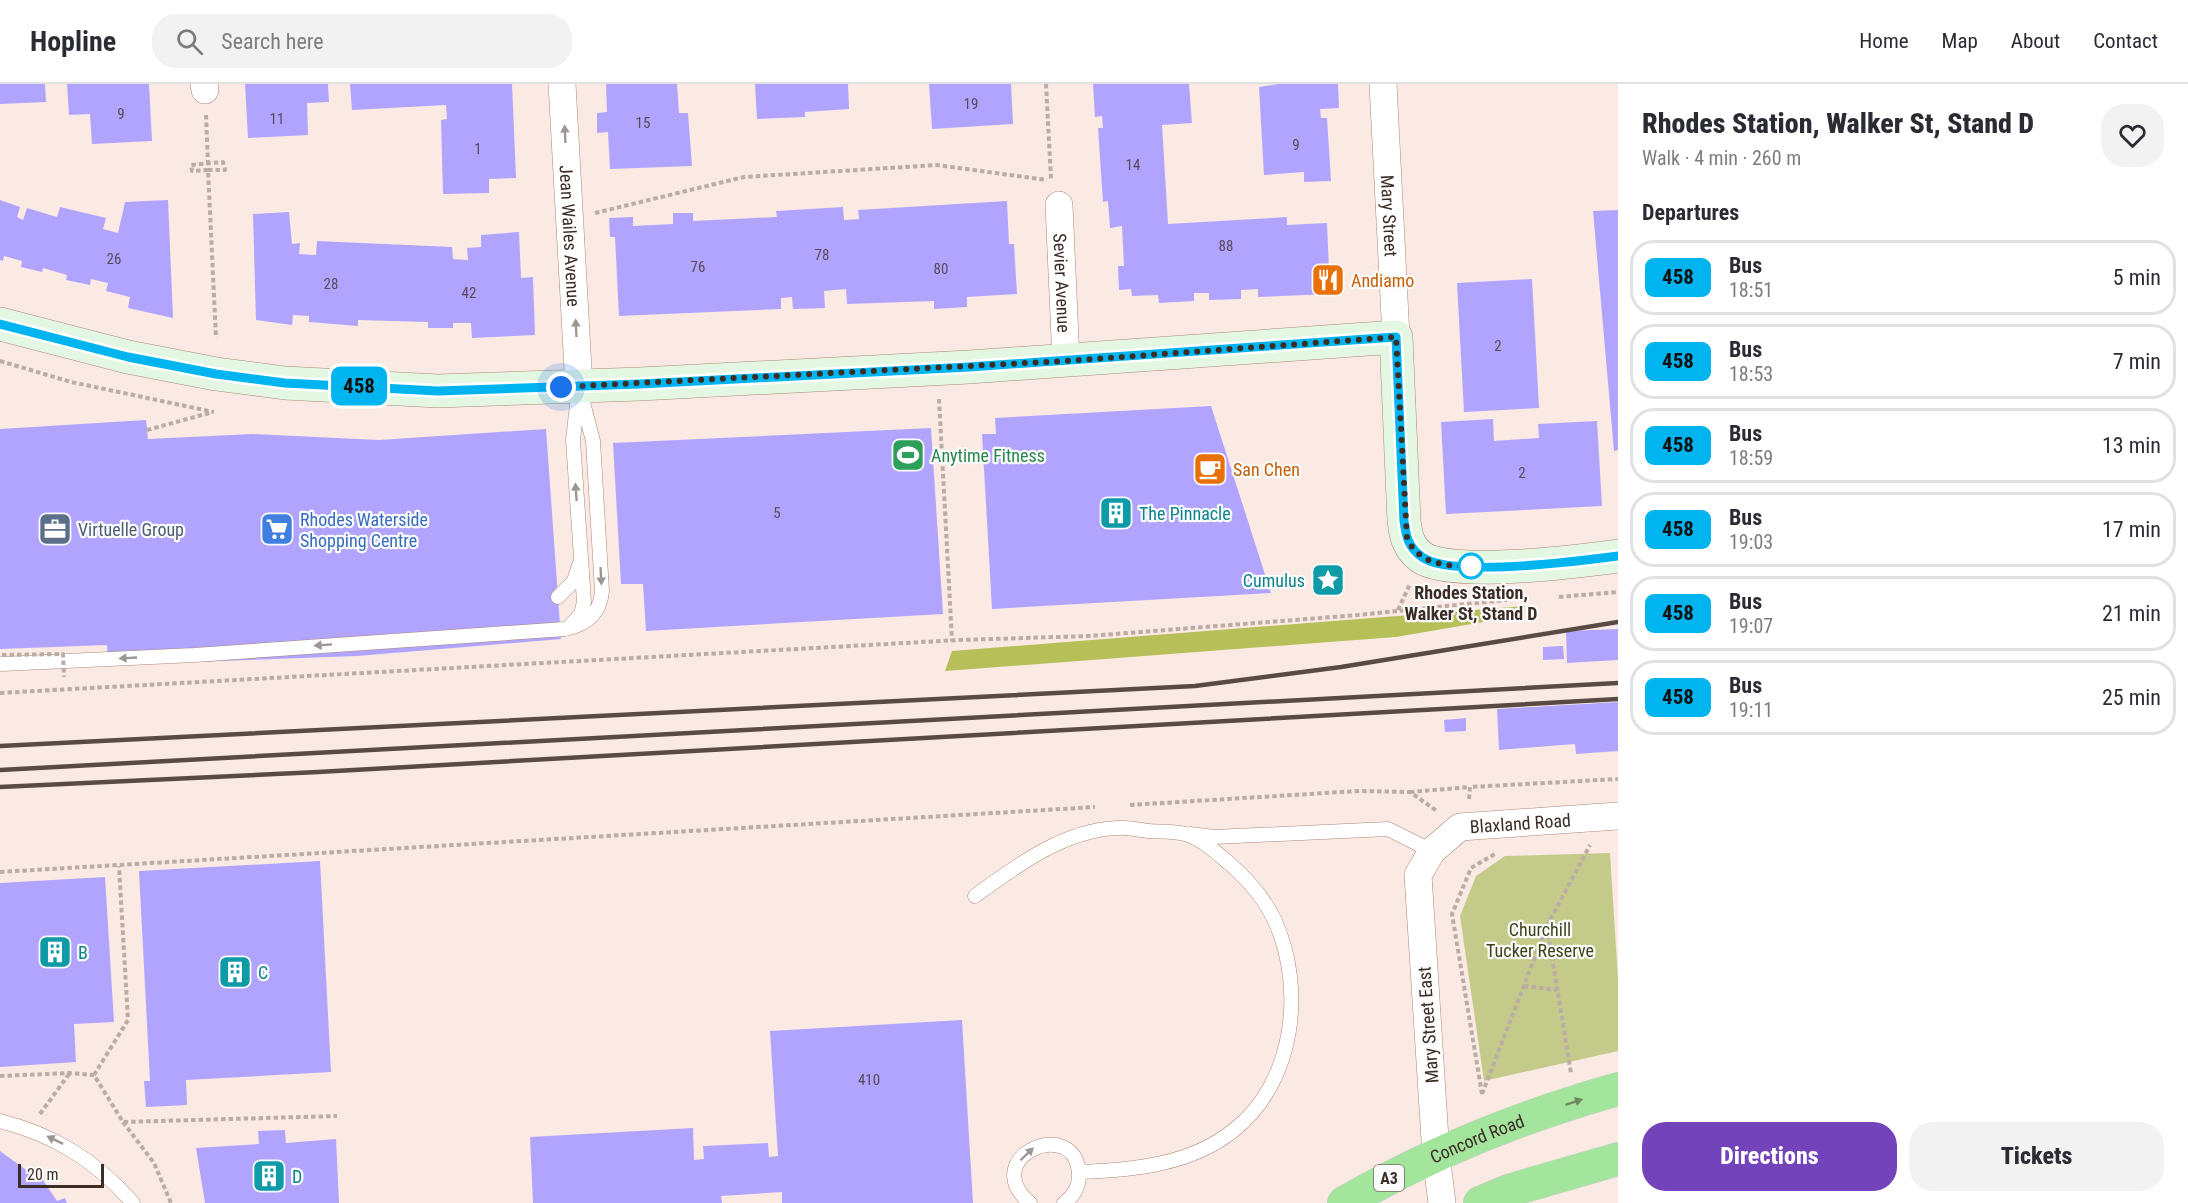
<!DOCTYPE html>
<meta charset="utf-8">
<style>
:root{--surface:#fff;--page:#f2f2f3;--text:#2b2b33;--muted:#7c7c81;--line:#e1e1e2;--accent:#7243ba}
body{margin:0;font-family:"Roboto Condensed",sans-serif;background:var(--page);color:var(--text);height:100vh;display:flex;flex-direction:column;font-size:22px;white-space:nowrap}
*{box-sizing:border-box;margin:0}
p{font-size:20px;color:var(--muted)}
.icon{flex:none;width:33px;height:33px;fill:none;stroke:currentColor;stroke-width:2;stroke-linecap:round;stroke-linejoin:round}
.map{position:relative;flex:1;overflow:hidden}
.sheet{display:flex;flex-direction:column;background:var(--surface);width:570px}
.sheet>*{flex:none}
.badge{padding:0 12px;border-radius:9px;font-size:21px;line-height:39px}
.scale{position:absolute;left:18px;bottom:15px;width:86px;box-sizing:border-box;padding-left:6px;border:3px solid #3b2c26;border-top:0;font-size:16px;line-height:21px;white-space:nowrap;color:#3b2c26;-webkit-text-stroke:4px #fbfbfb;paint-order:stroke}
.you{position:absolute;width:30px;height:30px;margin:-15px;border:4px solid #fff;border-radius:50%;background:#1a73e8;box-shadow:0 0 0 9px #1a73e833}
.map>.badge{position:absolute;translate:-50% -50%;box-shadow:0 0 0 3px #fff}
h2{padding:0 24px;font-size:22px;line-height:54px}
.round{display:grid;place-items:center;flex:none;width:63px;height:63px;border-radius:24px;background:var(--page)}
.head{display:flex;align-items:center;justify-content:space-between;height:102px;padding:0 24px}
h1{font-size:28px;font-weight:800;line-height:45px}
.primary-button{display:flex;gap:12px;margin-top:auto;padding:12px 24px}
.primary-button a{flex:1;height:69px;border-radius:24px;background:var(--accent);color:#fff;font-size:24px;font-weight:800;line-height:69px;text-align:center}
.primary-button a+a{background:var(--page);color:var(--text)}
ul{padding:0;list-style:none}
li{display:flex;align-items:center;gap:18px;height:75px;margin:0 12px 9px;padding:0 12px;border:3px solid var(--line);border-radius:24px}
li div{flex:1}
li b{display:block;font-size:22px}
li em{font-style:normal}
li .badge{min-width:66px;font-weight:700;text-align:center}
header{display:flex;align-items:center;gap:36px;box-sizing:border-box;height:84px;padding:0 30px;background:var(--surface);border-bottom:2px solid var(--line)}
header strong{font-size:28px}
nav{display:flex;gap:33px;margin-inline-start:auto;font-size:21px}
.search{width:420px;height:54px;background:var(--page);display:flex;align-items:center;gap:15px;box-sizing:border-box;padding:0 21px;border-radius:24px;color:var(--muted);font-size:22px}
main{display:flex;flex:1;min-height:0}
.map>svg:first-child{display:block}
.green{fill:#c4cb8a}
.forest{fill:#b7bf58}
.building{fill:#b1a4ff}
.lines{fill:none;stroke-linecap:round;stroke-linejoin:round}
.lane-casing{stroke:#ac8879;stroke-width:15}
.street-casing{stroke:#ac8879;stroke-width:28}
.secondary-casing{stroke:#ac8879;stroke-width:34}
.highway-casing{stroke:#d0cccb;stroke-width:34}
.path{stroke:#bcaca6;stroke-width:4;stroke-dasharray:4.5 3;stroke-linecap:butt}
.lane{stroke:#fff;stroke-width:14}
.street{stroke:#fff;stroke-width:27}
.secondary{stroke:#e4f7e2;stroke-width:33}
.highway{stroke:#a4e59e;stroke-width:33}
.rail{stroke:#594a44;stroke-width:4.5}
.path-bridge{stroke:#bcaca6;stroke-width:4;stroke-dasharray:4.5 3;stroke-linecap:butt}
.oneway{fill:#9d9692}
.oneway2{fill:#708862}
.line-casing{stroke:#fff;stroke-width:14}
.line{stroke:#00b5ef;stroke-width:9}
.walk{stroke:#3b2c26;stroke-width:6;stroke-dasharray:0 10.8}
.stop-dot{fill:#fff;stroke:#00b5ef;stroke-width:3}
.labels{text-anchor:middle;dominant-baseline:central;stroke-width:4.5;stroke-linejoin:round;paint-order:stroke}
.number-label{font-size:15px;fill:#584a5c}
.shield{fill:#fbfbfb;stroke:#756a66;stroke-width:1.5}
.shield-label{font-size:16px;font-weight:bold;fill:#3b2c26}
.street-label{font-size:18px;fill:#3b2c26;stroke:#fbfbfb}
.food-label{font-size:18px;fill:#c56008;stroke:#fbfbfb;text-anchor:start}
.leisure-label{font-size:18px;fill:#27864d;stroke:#fbfbfb;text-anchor:start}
.culture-label{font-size:18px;fill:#0d838f;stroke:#fbfbfb;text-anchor:start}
.shop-label{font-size:18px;fill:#366cbe;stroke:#fbfbfb;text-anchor:start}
.service-label{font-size:18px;fill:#4e5e75;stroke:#fbfbfb;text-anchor:start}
.stop-label{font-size:18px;font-weight:bold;fill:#3b2c26;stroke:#fbfbfb}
.park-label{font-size:18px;fill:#3e4217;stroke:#fbfbfb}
</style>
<header>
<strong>Hopline</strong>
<div class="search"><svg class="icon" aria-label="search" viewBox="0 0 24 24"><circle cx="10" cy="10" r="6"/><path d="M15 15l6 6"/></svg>Search here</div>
<nav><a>Home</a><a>Map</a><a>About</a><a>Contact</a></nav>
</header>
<main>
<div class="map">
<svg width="1618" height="1119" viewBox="0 0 1618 1119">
<rect width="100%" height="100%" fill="#faeae3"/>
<!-- green -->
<path class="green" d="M1610,769L1618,895V967L1484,997L1460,832L1476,792L1505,772Z"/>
<!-- forest -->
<path class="forest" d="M1525,522L1524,531L1396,553L945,587L952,567Z"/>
<!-- building -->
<path class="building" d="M0,0H45L46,18L0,20Z
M67,0H149L152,57L92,60L90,30L69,31Z
M245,0H328L329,18L307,19L308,51L248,54Z
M350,0H512L516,94L489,95V109L443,110L441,36L447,35L446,21L352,26Z
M606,0H677L679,29H688L692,82L610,85L608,48L597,49V29L607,28Z
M755,0H848L849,25L805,28V33L757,35Z
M929,0H1011L1013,40L932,45Z
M1093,0H1189L1192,39L1162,41L1168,140L1287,133V141L1327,139L1330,210L1258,213V205L1241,206V215L1209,216V209H1194V217L1159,219L1158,211L1132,212L1131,205L1119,206L1118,182H1124L1122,142L1110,144L1108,117L1103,118L1098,44H1103L1102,32L1095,33Z
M1278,0H1338L1339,24L1320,25L1321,34H1327L1331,97L1304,98V88L1264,91L1259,3Z
M0,116L20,123L17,133L23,136L27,124L57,133L60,123L106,134L103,145L118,149L125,118L168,116L173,234L128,224L130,213L106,207L108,199L91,195L90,201L66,196L67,191L43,184L42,188L21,183L22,177L4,172L3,177L0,176Z
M1007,117L1009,160H1014L1017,210L967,213V223L934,225V217L847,220L846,205L824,207L825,224L793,225L792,213L781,214V225L619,232L615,153H610L609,134L633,133V142L673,140V129H693V137L777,133L776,127L843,123L844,136L859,135L858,126Z
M1618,126V366L1614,367L1593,127Z
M289,128L292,160L300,159L299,170L316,171L317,157L452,163L453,175L468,176L467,164L481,163V151L519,148L521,194L533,193L535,251L472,254L471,239H453V244H428V238L358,236V242L309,238V232L293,231L292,241L256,236L253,130Z
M1532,195L1539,324L1464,328L1457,199Z
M1211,322L1271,509L992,525L982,350H996L995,334Z
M1493,335L1494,357L1539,354L1538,340L1597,337L1602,422L1446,430L1441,338Z
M146,336L148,355L253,350L379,356L546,345L561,555L357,572L108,581L107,561L0,565V345Z
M931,344L943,530L646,547L643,500H621L613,359Z
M1618,545V576L1567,579L1566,547Z
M1563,562L1564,575L1543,576V563Z
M1618,618V667L1576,670L1575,660L1499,666L1497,625Z
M1466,634V647L1445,648L1444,636Z
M320,777L331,988L186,996L187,1021L146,1023L144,997H150L139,787Z
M105,793L114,938L74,940L76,978L0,983V799Z
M962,936L973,1119H782V1108L721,1112L722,1119H533L530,1053L693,1044L694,1076L704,1075L703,1062L768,1059L769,1073L778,1072L770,947Z
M285,1046L286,1059L336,1055L339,1119H205L196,1064L259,1060L258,1047Z
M0,1067L29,1088L35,1084L57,1117L65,1114L67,1119H0Z"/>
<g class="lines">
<defs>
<path id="lane" d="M558,513L574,497L579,481
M569,543L581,530L584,518L573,356L578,311
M2,580L195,571L565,545C586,541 600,531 602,507L593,357L579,303
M1190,750L1214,753L1388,745L1432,767
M975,812C1016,782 1064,746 1117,744C1127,743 1138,746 1149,747C1160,748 1174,747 1185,750C1201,754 1218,770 1230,780C1248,796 1265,815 1275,837C1305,904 1295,998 1234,1046C1191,1081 1133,1086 1079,1088
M0,1037C55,1051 96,1077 133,1119
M1030,1119C976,1073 1077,1030 1079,1091C1079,1103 1073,1113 1064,1119"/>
<g id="street">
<path d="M204,0L205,6"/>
<path id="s1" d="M562,0L579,303"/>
<path id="s2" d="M1383,0L1396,253"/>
<path id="s3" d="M1059,121L1066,277"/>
<path id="s4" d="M1442,1119L1436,1071L1418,791L1432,767L1460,743L1618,732"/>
</g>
<path id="secondary" d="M0,240L128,273L216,290L285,299L438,307L640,300L969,283L1396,253L1404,437C1406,452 1408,463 1421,473C1451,494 1580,477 1618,472"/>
<g id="highway">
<path id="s5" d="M1344,1119C1430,1069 1522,1032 1618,1005"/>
<path d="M1480,1119L1511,1106L1618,1075"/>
</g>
</defs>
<!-- lane casing -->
<use href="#lane" class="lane-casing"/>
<!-- street casing -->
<use href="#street" class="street-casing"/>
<!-- secondary casing -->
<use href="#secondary" class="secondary-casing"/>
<!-- highway casing -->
<use href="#highway" class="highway-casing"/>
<!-- path -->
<path class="path" d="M1046,0L1051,95
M206,31L208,80
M208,86H225L223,78L191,81L192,87L208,86L216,254
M595,129L744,93L937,81L1047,96
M0,277L71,298L214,328
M939,315L952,557
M147,346L213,328
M1559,513L1618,508
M1398,526L1410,500
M0,609L959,556L1089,552L1358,531L1507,516
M1410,708L1470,703
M1469,715L1470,703L1618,695
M1130,721L1358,707L1410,708L1437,727
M0,788L1095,723
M1547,843L1571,989
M1524,902L1557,906
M94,991L128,936L119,782
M0,992L70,989L94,991L123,1038L337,1032
M1482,1010L1452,830L1471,784L1495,770
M1482,1010L1547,842L1590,761
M40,1030L69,990
M123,1038L154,1079L171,1119"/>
<!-- lane -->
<use href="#lane" class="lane"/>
<!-- street -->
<use href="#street" class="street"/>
<!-- secondary -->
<use href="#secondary" class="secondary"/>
<!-- highway -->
<use href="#highway" class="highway"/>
<!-- rail -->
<path class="rail" d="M0,662L1195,602L1341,583L1618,538
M0,686L1618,599
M0,703L318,688L1618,615"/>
<!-- path-bridge -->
<path class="path-bridge" d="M2,571L63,570L64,593"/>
</g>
<!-- one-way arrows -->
<defs><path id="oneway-solid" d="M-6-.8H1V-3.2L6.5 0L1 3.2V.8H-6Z" transform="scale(1.5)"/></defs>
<g class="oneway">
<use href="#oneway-solid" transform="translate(565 50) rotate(-93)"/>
<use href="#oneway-solid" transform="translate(576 244) rotate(-93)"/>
<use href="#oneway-solid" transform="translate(576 408) rotate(-94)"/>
<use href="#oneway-solid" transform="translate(601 492) rotate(87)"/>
<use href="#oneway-solid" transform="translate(323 561) rotate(176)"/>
<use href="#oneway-solid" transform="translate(128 574) rotate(177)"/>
<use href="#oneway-solid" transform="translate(55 1056) rotate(-154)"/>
<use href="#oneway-solid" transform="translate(1027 1070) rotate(-44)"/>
</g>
<use class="oneway2" href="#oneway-solid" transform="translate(1574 1018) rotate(-18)"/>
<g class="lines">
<defs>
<path id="line" d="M0,240L128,273L216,290L285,299L438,307L640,300L969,283L1396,253L1404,437C1406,452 1408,463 1422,473C1451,494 1580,477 1618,472"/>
</defs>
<!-- line casing -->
<use href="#line" class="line-casing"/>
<!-- line -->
<use href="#line" class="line"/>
<!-- walk -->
<path class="walk" d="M561,303L1066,277L1396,253L1407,454C1419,483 1452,482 1479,483L1471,482"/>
</g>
<!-- icons -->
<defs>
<symbol id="restaurant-square" viewBox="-11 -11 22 22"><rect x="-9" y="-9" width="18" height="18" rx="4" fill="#e8710a" stroke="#fbfbfb"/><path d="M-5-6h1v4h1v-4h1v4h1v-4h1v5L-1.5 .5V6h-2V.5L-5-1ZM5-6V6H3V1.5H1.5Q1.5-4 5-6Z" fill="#fff"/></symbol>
<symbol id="stadium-square" viewBox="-11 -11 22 22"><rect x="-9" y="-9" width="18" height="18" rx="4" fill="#2e9e5b" stroke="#fbfbfb"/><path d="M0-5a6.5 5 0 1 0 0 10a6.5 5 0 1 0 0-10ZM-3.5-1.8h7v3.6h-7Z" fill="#fff"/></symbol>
<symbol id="cafe-square" viewBox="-11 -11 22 22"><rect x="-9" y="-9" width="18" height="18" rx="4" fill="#e8710a" stroke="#fbfbfb"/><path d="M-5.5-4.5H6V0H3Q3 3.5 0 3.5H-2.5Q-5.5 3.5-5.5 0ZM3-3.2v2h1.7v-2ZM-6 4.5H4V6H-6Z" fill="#fff"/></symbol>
<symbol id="building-square" viewBox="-11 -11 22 22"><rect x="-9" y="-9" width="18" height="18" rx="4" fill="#0f9aa8" stroke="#fbfbfb"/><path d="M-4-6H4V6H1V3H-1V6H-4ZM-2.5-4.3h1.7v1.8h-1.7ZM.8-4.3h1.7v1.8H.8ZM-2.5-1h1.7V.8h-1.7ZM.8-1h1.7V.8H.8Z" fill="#fff"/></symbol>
<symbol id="office-square" viewBox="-11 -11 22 22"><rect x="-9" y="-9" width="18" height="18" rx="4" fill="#5c6f8a" stroke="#fbfbfb"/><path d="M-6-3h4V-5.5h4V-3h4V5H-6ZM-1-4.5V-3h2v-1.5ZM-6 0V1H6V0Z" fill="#fff"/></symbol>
<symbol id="supermarket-square" viewBox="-11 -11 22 22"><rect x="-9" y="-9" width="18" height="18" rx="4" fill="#3f7fe0" stroke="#fbfbfb"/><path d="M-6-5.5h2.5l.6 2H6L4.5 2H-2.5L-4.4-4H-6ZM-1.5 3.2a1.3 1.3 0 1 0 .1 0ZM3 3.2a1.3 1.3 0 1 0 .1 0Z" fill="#fff"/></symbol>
<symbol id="sight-square" viewBox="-11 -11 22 22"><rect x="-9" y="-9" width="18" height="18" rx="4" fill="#0f9aa8" stroke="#fbfbfb"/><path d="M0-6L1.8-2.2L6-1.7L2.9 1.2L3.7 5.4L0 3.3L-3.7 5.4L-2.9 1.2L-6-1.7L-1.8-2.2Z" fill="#fff"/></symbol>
</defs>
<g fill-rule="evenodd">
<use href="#restaurant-square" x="1309" y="177" width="38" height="38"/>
<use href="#stadium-square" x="889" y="352" width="38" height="38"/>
<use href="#cafe-square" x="1191" y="366" width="38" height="38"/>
<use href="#building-square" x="1097" y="410" width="38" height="38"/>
<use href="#office-square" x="36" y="426" width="38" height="38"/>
<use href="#supermarket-square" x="258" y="426" width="38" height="38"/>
<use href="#sight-square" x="1309" y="477" width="38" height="38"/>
<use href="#building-square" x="36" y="849" width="38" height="38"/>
<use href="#building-square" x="216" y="869" width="38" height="38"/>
<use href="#building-square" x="250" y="1073" width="38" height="38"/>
</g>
<!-- markers -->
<circle class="stop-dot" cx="1471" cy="482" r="12"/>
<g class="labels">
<!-- number labels -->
<g class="number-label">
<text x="971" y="20">19</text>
<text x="121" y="30">9</text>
<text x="277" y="35">11</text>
<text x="643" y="39">15</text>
<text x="1296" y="61">9</text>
<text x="478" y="65">1</text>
<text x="1133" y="81">14</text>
<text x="1226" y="162">88</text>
<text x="822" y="171">78</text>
<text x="114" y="175">26</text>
<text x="698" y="183">76</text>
<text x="941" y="185">80</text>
<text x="331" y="200">28</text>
<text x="469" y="209">42</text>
<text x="1498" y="262">2</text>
<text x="1522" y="389">2</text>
<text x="777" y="429">5</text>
<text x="869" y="996">410</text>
</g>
<!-- shield labels -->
<rect class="shield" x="1374" y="1081" width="30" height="26" rx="4.5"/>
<g class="shield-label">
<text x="1389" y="1094">A3</text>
</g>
<!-- street labels -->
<g class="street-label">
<text stroke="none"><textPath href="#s2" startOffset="132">Mary Street</textPath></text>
<text stroke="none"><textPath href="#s1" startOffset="152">Jean Wailes Avenue</textPath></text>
<text stroke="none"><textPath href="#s3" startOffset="78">Sevier Avenue</textPath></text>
<text stroke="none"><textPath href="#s4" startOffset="454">Blaxland Road</textPath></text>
<text transform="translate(1428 941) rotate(-94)">Mary Street East</text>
<text stroke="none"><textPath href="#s5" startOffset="148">Concord Road</textPath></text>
</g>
<!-- food labels -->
<g class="food-label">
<text x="1351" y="196">Andiamo</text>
<text x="1233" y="385">San Chen</text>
</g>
<!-- leisure labels -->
<g class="leisure-label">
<text x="931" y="371">Anytime Fitness</text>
</g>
<!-- culture labels -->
<g class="culture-label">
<text x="1139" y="429">The Pinnacle</text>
<text x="1305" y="496" text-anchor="end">Cumulus</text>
<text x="78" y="868">B</text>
<text x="258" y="888">C</text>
<text x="292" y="1092">D</text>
</g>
<!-- shop labels -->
<g class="shop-label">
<text x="300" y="435">Rhodes Waterside<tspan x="300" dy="21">Shopping Centre</tspan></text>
</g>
<!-- service labels -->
<g class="service-label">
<text x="78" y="445">Virtuelle Group</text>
</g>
<!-- stop labels -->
<g class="stop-label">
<text x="1471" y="508">Rhodes Station,<tspan x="1471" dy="21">Walker St, Stand D</tspan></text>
</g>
<!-- park labels -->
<g class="park-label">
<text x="1540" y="845">Churchill<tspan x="1540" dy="21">Tucker Reserve</tspan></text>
</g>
</g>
</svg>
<div class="scale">20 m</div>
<div class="you" style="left:561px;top:303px"></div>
<b class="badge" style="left:359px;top:302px;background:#00b5ef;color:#111">458</b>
</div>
<section class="sheet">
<div class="head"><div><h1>Rhodes Station, Walker St, Stand D</h1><p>Walk · 4 min · 260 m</p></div><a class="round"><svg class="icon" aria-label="heart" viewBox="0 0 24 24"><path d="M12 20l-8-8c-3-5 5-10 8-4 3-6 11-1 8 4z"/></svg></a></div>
<h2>Departures</h2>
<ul>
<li><span class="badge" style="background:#00b5ef;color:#111">458</span><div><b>Bus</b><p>18:51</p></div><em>5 min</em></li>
<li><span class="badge" style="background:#00b5ef;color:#111">458</span><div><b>Bus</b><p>18:53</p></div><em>7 min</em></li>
<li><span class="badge" style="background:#00b5ef;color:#111">458</span><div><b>Bus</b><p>18:59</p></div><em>13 min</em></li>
<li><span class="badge" style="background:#00b5ef;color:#111">458</span><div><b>Bus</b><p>19:03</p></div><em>17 min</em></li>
<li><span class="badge" style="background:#00b5ef;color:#111">458</span><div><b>Bus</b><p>19:07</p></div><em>21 min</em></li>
<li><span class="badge" style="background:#00b5ef;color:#111">458</span><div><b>Bus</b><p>19:11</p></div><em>25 min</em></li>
</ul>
<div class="primary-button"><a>Directions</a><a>Tickets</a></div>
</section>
</main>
